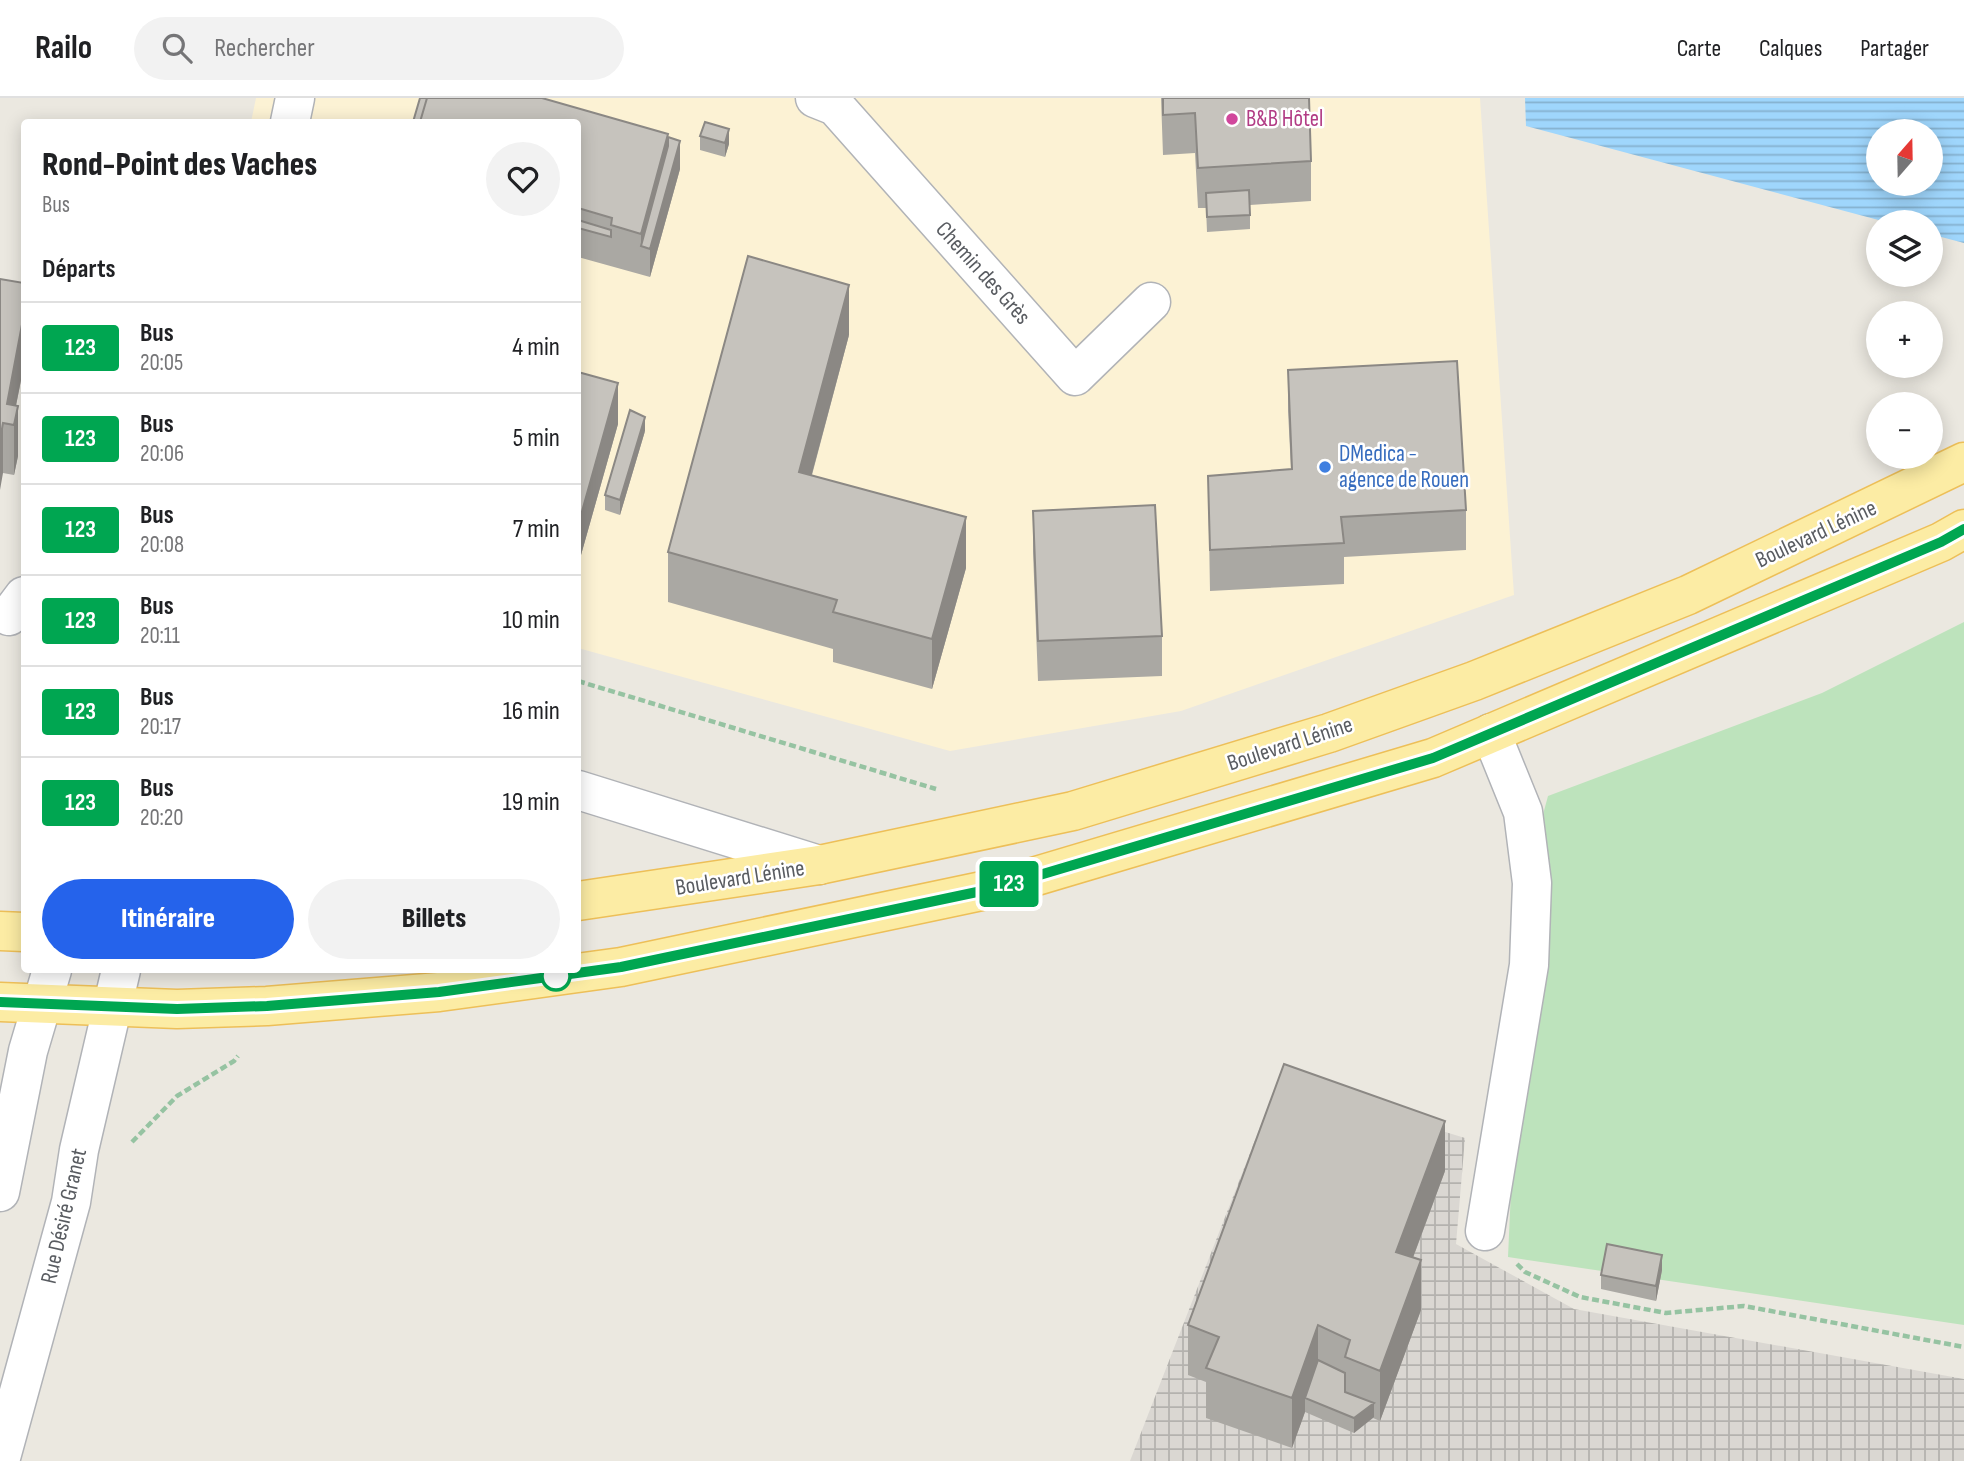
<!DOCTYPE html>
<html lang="fr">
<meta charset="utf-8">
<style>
:root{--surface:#fff;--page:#f2f2f2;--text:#202124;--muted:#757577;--line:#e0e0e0;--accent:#2563eb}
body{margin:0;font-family:"Sofia Sans Condensed",sans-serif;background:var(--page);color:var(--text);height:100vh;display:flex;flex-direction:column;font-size:26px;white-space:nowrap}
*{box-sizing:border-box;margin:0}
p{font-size:23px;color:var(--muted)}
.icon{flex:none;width:38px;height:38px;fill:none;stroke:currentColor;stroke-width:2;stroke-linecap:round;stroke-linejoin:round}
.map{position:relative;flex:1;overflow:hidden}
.drawer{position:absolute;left:21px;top:21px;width:560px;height:854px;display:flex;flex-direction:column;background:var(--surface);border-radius:7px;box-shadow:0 4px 18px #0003}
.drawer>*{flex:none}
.badge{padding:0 14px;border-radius:5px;font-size:24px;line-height:46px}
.needle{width:46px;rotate:20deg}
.tools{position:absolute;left:1866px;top:21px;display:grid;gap:14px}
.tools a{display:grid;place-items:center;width:77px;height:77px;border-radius:50%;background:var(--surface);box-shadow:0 4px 18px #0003;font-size:35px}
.map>.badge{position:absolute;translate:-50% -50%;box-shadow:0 0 0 4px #fff}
h2{padding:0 21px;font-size:26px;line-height:63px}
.round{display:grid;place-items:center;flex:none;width:74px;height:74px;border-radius:37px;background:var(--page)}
.summary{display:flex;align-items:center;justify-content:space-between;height:119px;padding:0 21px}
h1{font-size:33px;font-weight:800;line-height:52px}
.action{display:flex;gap:14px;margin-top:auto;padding:14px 21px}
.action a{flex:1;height:80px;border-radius:42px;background:var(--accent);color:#fff;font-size:28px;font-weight:800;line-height:80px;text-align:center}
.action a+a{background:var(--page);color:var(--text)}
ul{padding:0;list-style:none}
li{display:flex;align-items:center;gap:21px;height:91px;padding:0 21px;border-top:2px solid var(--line)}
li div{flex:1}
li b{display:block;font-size:26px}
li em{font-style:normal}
li .badge{min-width:77px;font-weight:700;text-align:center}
header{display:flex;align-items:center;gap:42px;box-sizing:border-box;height:98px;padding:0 35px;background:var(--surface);border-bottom:2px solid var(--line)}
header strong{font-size:33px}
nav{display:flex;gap:38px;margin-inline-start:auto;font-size:24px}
.search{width:490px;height:63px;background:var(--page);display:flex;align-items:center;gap:18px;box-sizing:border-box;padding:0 24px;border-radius:38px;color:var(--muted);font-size:26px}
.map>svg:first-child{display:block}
.commercial{fill:#fcf2d4}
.industrial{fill:url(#industrial-grid)}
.green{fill:#bde3bc}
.water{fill:url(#water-rules);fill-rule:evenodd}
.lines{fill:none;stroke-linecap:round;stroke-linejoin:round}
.minor-casing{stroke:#b1b3b7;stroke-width:41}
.major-casing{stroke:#edbf58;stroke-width:41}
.path{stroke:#96c3a2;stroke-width:4.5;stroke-dasharray:7 3.5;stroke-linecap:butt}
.minor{stroke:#fff;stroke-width:38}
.major{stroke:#fceca4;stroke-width:38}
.wall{fill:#aaa8a3}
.shaded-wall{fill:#8b8884}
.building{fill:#c6c3bd;stroke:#8b8884;stroke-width:2}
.line-casing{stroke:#fff;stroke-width:16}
.line{stroke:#00a651;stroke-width:10}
.hotel-dot{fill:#d1479c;stroke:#fff;stroke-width:2.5}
.shop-dot{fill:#3f7fe0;stroke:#fff;stroke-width:2.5}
.stop-dot{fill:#fff;stroke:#00a651;stroke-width:3.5}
.labels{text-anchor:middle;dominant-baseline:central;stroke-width:5;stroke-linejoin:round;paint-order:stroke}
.hotel-label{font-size:23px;fill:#b23c85;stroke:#fff;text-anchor:start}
.street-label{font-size:23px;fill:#595c61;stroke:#fff}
.shop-label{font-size:23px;fill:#366cbe;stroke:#fff;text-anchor:start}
</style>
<header>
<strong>Railo</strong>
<div class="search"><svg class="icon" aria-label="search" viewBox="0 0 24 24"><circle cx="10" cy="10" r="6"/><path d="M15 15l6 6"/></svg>Rechercher</div>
<nav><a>Carte</a><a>Calques</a><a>Partager</a></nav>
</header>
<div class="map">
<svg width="1964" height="1363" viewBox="0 0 1964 1363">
<defs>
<pattern id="industrial-grid" width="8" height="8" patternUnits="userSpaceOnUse" patternTransform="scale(1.75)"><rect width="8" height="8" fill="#dad7d2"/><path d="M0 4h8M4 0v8" fill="none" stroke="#b4b2ae"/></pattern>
<pattern id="water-rules" width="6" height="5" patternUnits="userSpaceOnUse" patternTransform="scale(1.75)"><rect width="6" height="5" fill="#9fd6fc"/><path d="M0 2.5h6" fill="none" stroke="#85b1cf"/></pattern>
</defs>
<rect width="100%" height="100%" fill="#ebe8e0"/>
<!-- commercial -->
<path class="commercial" d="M256,0H1480L1514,497L1181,613L950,653L578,550V24H251Z"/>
<!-- industrial -->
<path class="industrial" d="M1278,983L1465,1040L1456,1146L1574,1211L1964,1281V1363H1130Z"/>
<!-- green -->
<path class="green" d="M1964,524V1227L1508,1159L1525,783L1548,698L1822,595Z"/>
<!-- water -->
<path class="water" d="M1525,0H1964V145L1930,136V124H1886L1526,28ZM1878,33H1930V86H1878Z"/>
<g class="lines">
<defs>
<path id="minor" d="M815,0L835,8L1075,278L1151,204
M290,24L295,0
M9,518L24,498
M578,692L819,767
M0,1094L28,953L52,872
M1485,1133L1529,867L1532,785L1523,714L1491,635
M0,1363L71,1104L79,1052L121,872"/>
<path id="major" d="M578,803L819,767L1073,713L1329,635L1474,583L1688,497L1964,364
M0,833L24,834
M0,904L177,911L267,908L439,894L621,869L996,790L1433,660L1941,444L1964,431"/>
</defs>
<!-- minor casing -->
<use href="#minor" class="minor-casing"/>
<!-- major casing -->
<use href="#major" class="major-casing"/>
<!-- path -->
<path class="path" d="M578,583L936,691
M132,1044L177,998L234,963L238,958
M1517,1166L1525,1174L1580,1199L1666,1215L1744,1208L1964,1249"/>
<!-- minor -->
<use href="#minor" class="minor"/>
<!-- major -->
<use href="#major" class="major"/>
</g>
<!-- wall -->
<path class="wall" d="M1161,0H1309L1311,63V103L1250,107V131L1207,134L1206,110H1198L1195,55L1163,57Z
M578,24L668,39L680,71L650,179L578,159Z
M700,38L729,46L725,59L700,52Z
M0,181L24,185V267L16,308L18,358L14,377L3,375Z
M849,237L812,377L966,470L932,591L833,564V551L668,504V454Z
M1288,272L1466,412V452L1344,459V486L1210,493L1208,378L1291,371L1288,313Z
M578,274L618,326L581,457L578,456Z
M645,333L620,417L605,412V397Z
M1033,413L1162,538V578L1038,583L1033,454Z
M1445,1073L1413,1160L1421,1212L1380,1323L1373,1320L1354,1335L1305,1314L1292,1350L1206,1320V1284L1188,1277V1227Z
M1662,1172L1656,1203L1601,1191V1177Z"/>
<!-- shaded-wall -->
<path class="shaded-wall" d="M729,31V46L725,59V45Z
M668,36V76L641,148V136Z
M680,43V71L650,179V151Z
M849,187V237L799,424V374Z
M24,216V267L12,327L7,306Z
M618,285V326L581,457V417Z
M18,308V358L14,377V327Z
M645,319V333L620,417V402Z
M3,325V375L0,392V342Z
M966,419V470L932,591V541Z
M1445,1023V1073L1396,1205V1154Z
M1662,1157V1172L1656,1203V1188Z
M1421,1162V1212L1380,1323V1273Z
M1318,1227V1277L1305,1300V1314L1292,1350V1300Z
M1374,1305V1319L1354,1335V1320Z"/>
<!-- building -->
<path class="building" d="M420,0H427L420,24H413Z
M427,0H542L668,36L641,136L611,127L612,120L578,110V24H420Z
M1163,0H1309L1311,63L1198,70L1195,15L1163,17Z
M705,24L729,31L725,45L700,38Z
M668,39L680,43L650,151L641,148L668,48Z
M1249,92L1250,117L1207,119L1206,95Z
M578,122L611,132V139L578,130Z
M748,158L849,187L799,374L966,419L932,541L833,514L837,502L668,454Z
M0,181L24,185V216L7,306L18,308L14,327L3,325L0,342Z
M1457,263L1466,412L1341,419L1344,445L1210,452L1208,378L1292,371L1288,272Z
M578,274L618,285L581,417L578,416Z
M630,312L645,319L620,402L605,397Z
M1155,407L1162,538L1038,543L1033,413Z
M1284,966L1445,1023L1396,1154L1421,1162L1380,1273L1345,1259L1350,1242L1318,1227L1292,1300L1206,1270L1219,1239L1188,1227Z
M1607,1146L1662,1157L1656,1188L1601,1177Z
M1318,1262L1345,1275V1294L1374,1305L1354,1320L1305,1300Z"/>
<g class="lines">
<defs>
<path id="line" d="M0,904L177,911L267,908L439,894L621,869L996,790L1433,660L1941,444L1964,431"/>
</defs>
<!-- line casing -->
<use href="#line" class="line-casing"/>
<!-- line -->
<use href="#line" class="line"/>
</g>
<!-- markers -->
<circle class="hotel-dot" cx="1232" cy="21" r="7"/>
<circle class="shop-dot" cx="1325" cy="369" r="7"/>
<circle class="stop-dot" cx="556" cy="878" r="14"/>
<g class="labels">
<!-- hotel labels -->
<g class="hotel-label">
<text x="1246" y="21">B&amp;B Hôtel</text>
</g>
<!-- street labels -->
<g class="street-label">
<text transform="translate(983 175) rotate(48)">Chemin des Grès</text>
<text transform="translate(1816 436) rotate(-25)">Boulevard Lénine</text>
<text transform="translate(1290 646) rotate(-18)">Boulevard Lénine</text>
<text transform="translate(740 780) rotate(-9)">Boulevard Lénine</text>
<text transform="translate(64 1118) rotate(-77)">Rue Désiré Granet</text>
</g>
<!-- shop labels -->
<g class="shop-label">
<text x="1339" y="356">DMedica -<tspan x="1339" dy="26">agence de Rouen</tspan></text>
</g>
</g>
</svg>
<div class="tools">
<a><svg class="needle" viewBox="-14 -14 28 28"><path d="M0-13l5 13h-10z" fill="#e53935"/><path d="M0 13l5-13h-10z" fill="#757577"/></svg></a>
<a><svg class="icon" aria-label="layers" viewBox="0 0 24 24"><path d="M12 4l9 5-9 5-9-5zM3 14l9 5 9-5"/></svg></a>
<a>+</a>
<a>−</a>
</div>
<b class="badge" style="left:1009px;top:786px;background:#00a651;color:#fff">123</b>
<section class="drawer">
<div class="summary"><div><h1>Rond-Point des Vaches</h1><p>Bus</p></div><a class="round"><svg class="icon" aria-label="heart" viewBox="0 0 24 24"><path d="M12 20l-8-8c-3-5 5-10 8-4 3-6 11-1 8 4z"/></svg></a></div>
<h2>Départs</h2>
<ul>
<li><span class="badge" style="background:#00a651;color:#fff">123</span><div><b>Bus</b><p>20:05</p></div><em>4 min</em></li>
<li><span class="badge" style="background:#00a651;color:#fff">123</span><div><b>Bus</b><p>20:06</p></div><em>5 min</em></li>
<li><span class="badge" style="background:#00a651;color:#fff">123</span><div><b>Bus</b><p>20:08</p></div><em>7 min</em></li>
<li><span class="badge" style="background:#00a651;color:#fff">123</span><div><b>Bus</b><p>20:11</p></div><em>10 min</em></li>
<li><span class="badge" style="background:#00a651;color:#fff">123</span><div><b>Bus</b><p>20:17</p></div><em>16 min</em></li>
<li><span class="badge" style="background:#00a651;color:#fff">123</span><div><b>Bus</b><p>20:20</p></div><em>19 min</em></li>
</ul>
<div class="action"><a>Itinéraire</a><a>Billets</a></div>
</section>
</div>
